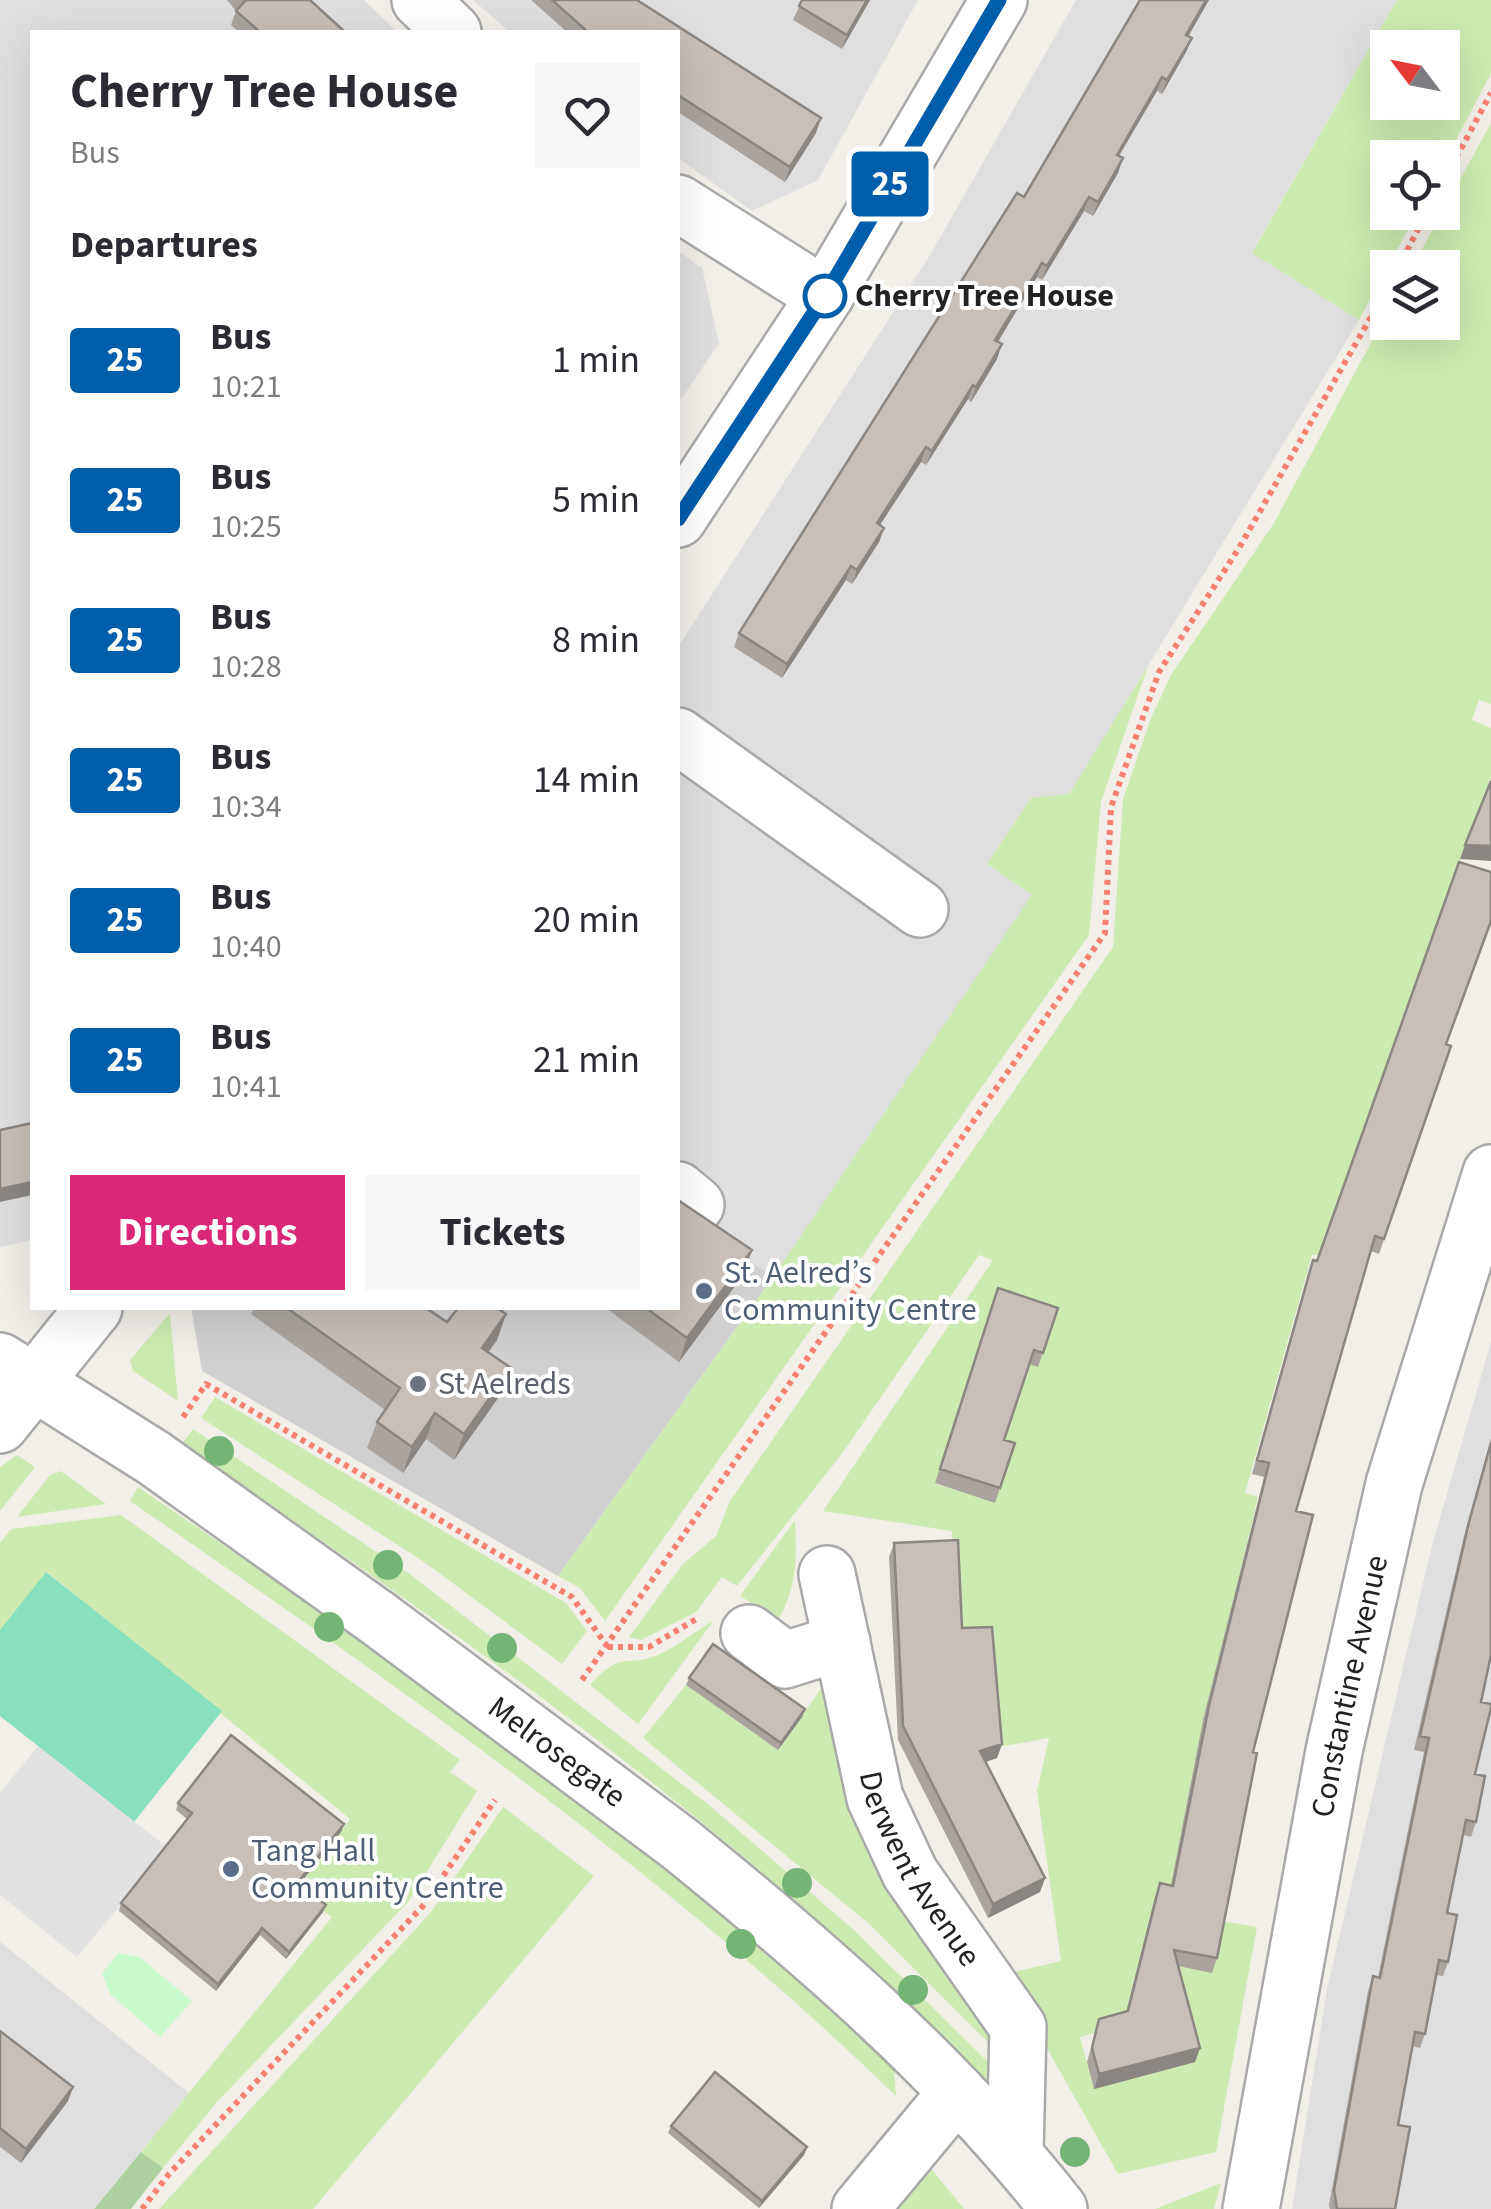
<!DOCTYPE html>
<meta charset="utf-8">
<style>
:root{--surface:#fff;--page:#f7f7f7;--text:#2b2b33;--muted:#7c7c81;--accent:#db2777}
body{margin:0;font-family:"Source Sans 3",sans-serif;background:var(--page);color:var(--text);height:100vh;display:flex;flex-direction:column;font-size:38px;white-space:nowrap}
*{box-sizing:border-box;margin:0}
p{font-size:32px;color:var(--muted)}
.icon{flex:none;width:55px;height:55px;fill:none;stroke:currentColor;stroke-width:2;stroke-linecap:round;stroke-linejoin:round}
.map{position:relative;flex:1;overflow:hidden}
.side{position:absolute;left:30px;top:30px;width:650px;height:1280px;display:flex;flex-direction:column;background:var(--surface);border-radius:0px;box-shadow:0 10px 40px #0002}
.side>*{flex:none}
.badge{padding:0 20px;border-radius:8px;font-size:35px;line-height:65px}
.needle{width:65px;rotate:302deg}
.fabs{position:absolute;left:1370px;top:30px;display:grid;gap:20px}
.fabs a{display:grid;place-items:center;width:90px;height:90px;border-radius:0px;background:var(--surface);box-shadow:0 10px 40px #0002;font-size:50px}
.map>.badge{position:absolute;translate:-50% -50%;box-shadow:0 0 0 5px #fff}
h2{padding:0 40px;font-size:38px;line-height:90px}
.round{display:grid;place-items:center;flex:none;width:105px;height:105px;border-radius:0px;background:var(--page)}
.summary{display:flex;align-items:center;justify-content:space-between;height:170px;padding:0 40px}
h1{font-size:48px;font-weight:700;line-height:75px}
.button{display:flex;gap:20px;margin-top:auto;padding:20px 40px}
.button a{flex:1;height:115px;border-radius:0px;background:var(--accent);color:#fff;font-size:40px;font-weight:700;line-height:115px;text-align:center}
.button a+a{background:var(--page);color:var(--text)}
ul{padding:0;list-style:none}
li{display:flex;align-items:center;gap:30px;height:140px;padding:0 40px}
li div{flex:1}
li b{display:block;font-size:38px}
li em{font-style:normal}
li .badge{min-width:110px;font-weight:700;text-align:center}
.map>svg:first-child{display:block}
.residential{fill:#e0dfdf}
.religious{fill:#d0d0d0}
.grass{fill:#cdebb0;fill-rule:evenodd}
.forest{fill:#add19e}
.park{fill:#c8facc}
.pitch{fill:#88e0be}
.parking{fill:#e2e2e2}
.lines{fill:none;stroke-linecap:round;stroke-linejoin:round}
.minor-casing{stroke:#a9a9a9;stroke-width:60}
.path{stroke:#fa8072;stroke-width:6;stroke-dasharray:5 5;stroke-linecap:butt}
.minor{stroke:#fff;stroke-width:55}
.minor-bridge-casing{stroke:#a9a9a9;stroke-width:60;stroke-linecap:butt}
.minor-bridge{stroke:#fff;stroke-width:55}
.tree{fill:#74b475}
.wall{fill:#aba49e}
.shaded-wall{fill:#8b8681}
.building{fill:#c7bfb8;stroke:#8b8681;stroke-width:2.5}
.line-casing{stroke:#fff;stroke-width:22}
.line{stroke:#005daa;stroke-width:15}
.stop-dot{fill:#fff;stroke:#005daa;stroke-width:5}
.service-dot{fill:#5c6f8a;stroke:#fff;stroke-width:4}
.worship-dot{fill:#6b7280;stroke:#fff;stroke-width:4}
.labels{text-anchor:middle;dominant-baseline:central;stroke-width:8;stroke-linejoin:round;paint-order:stroke}
.stop-label{font-size:32px;font-weight:bold;fill:#222;stroke:#fff;text-anchor:start}
.service-label{font-size:32px;fill:#4e5e75;stroke:#fff;text-anchor:start}
.worship-label{font-size:32px;fill:#5b616d;stroke:#fff;text-anchor:start}
.street-label{font-size:32px;fill:#222;stroke:#fff}
</style>
<div class="map">
<svg width="1491" height="2209" viewBox="0 0 1491 2209">
<rect width="100%" height="100%" fill="#f2efe9"/>
<!-- residential -->
<path class="residential" d="M0,0H364L397,32H32V1240L0,1247Z
M473,0H918L818,180L752,211L678,158V32H510Z
M1076,0H1397L1252,252L1359,320L1069,795L1031,798L987,864L1033,895L773,1277L678,1211V647L930,255Z
M678,251L702,268L719,343L678,404Z
M1491,1342V2209H1292L1327,1989L1431,1549Z
M0,1942L189,2093L94,2209H0Z"/>
<!-- religious -->
<path class="religious" d="M678,1211L773,1277L558,1576L202,1371L191,1308H678Z"/>
<!-- grass -->
<path class="grass" d="M1397,0H1491V73L1443,165L1442,158H1388V212L1417,213L1359,320L1252,253ZM1388,48H1442V102H1388Z
M1491,123V704L1479,700L1472,720L1491,728V777L1400,1024L1321,1255H1312L1245,1493L1258,1497L1201,1738L1221,1921L1257,1927L1216,2152L1118,2174L1005,1974L1061,1961L1037,1791L1049,1738L993,1748L955,1601L952,1531L823,1511L993,1260L979,1255L841,1455L737,1586L722,1577L696,1612L641,1640L629,1637L682,1565L716,1536L730,1501L1113,947L1123,799L1151,718L1171,675L1274,523L1387,313L1388,322H1442V268L1412,267ZM1053,1323C1019,1379 999,1437 995,1502L936,1484ZM1181,2010L1094,2088L1080,2037Z
M1148,666L1101,802L1089,935L605,1621L580,1588L558,1576L773,1277L1032,895L987,864L1031,798L1069,794Z
M170,1313L178,1401L133,1371L130,1360Z
M215,1397L566,1603L587,1631L562,1664L424,1562L201,1418Z
M193,1429L411,1575L709,1805L855,1931L989,2063L1009,2083L1010,2106C766,1848 475,1643 181,1445Z
M17,1455L35,1467L0,1511V1467Z
M61,1471L106,1504L17,1517L50,1475Z
M138,1487C402,1666 663,1847 894,2067L896,2096C664,1871 396,1685 130,1501Z
M121,1515L460,1760L450,1772L477,1791L408,1902L217,2102L163,2168L141,2152L332,1917L295,1890L350,1819L47,1572L0,1630V1543L11,1529Z
M795,1520C797,1558 797,1585 779,1619L740,1596Z
M714,1620L638,1724L590,1685C623,1648 626,1669 660,1654C679,1645 696,1631 714,1620Z
M686,1685L778,1750L820,1690L828,1687L1008,2062L868,1923L643,1738Z
M503,1807L594,1876L313,2209H159L431,1912Z
M926,2162L964,2209H884Z
M1221,2183L1214,2209H1155Z"/>
<!-- forest -->
<path class="forest" d="M141,2152L163,2168L131,2209H94Z"/>
<!-- park -->
<path class="park" d="M119,1953L139,1957L192,2001L160,2037L110,1994L102,1973Z"/>
<!-- pitch -->
<path class="pitch" d="M46,1572L222,1711L134,1822L0,1716V1630Z"/>
<!-- parking -->
<path class="parking" d="M38,1746L168,1848L77,1957L0,1895V1793Z"/>
<g class="lines">
<defs>
<g id="minor">
<path d="M420,0L453,32"/>
<path d="M678,203L825,296"/>
<path d="M678,519L825,296L999,0"/>
<path d="M678,736L920,909"/>
<path d="M678,1190L696,1205"/>
<path d="M0,1361L154,1458L379,1619"/>
<path d="M0,1425L94,1308"/>
<path id="s1" d="M827,1574L875,1798L910,1873L1018,2027L1015,2153"/>
<path d="M749,1633L785,1660L842,1642"/>
<path d="M680,1844C817,1955 950,2070 1059,2209"/>
<path d="M860,2209L957,2092"/>
<path id="s2" d="M1251,2209L1334,1751L1394,1484L1491,1173"/>
</g>
</defs>
<!-- minor casing -->
<use href="#minor" class="minor-casing"/>
<!-- path -->
<path class="path" d="M1442,184L1491,93
M1398,268L1427,212
M183,1417L206,1384L572,1597L607,1646
M608,1647H649L698,1618
M582,1680L1105,933L1111,807L1159,672L1239,548L1388,287
M142,2209L169,2174L422,1907L495,1800"/>
<!-- minor -->
<use href="#minor" class="minor"/>
<defs>
<g id="minor-bridge">
<path id="s3" d="M379,1619L680,1844"/>
</g>
</defs>
<!-- minor-bridge casing -->
<use href="#minor-bridge" class="minor-bridge-casing"/>
<!-- minor-bridge -->
<use href="#minor-bridge" class="minor-bridge"/>
</g>
<!-- trees -->
<g class="tree">
<circle cx="219" cy="1451" r="15"/>
<circle cx="388" cy="1565" r="15"/>
<circle cx="329" cy="1627" r="15"/>
<circle cx="502" cy="1648" r="15"/>
<circle cx="797" cy="1883" r="15"/>
<circle cx="741" cy="1944" r="15"/>
<circle cx="913" cy="1990" r="15"/>
<circle cx="1075" cy="2152" r="15"/>
</g>
<!-- wall -->
<path class="wall" d="M227,0H310L345,32H239L231,25L236,11Z
M531,0H637L816,133L785,182L678,112V32H567Z
M802,0H870L842,49L793,20Z
M1140,0H1209L1188,36L1192,38L1186,52L1162,94L1157,91L1119,156L1118,173L1093,216L1084,211L1042,280L1037,277L997,342V359L971,402L968,399L926,465L921,462L880,525L884,528L879,542L852,584L846,580L782,678L734,647L739,633L1024,197Z
M1446,1044L1451,1046L1379,1254L1371,1251L1296,1511L1217,1958L1212,1973L1178,1966L1200,2048L1195,2062L1094,2089L1087,2062L1099,2019L1126,2012L1155,1897L1160,1883L1171,1885L1203,1720L1264,1477L1252,1474L1308,1274L1313,1260L1317,1261Z
M744,1274L679,1362L607,1309L678,1308Z
M993,1303L1058,1308L1038,1367L1029,1364L1004,1440L1000,1488L995,1503L935,1483Z
M254,1308H426L447,1322L506,1314L497,1340L488,1352L511,1368L501,1394L454,1460L426,1439L403,1473L367,1448L377,1422L385,1410L251,1314Z
M1491,1438V1655L1481,1702L1475,1774L1476,1822L1471,1837L1463,1835L1447,1913L1448,1962L1443,1976L1436,1975L1425,2034L1420,2048L1412,2046L1398,2125L1395,2209H1330L1329,2205L1368,1991L1373,1976L1378,1977L1424,1752L1414,1750L1464,1536Z
M894,1543L962,1628L1002,1744L997,1758L986,1762L1045,1878L1040,1892L988,1918L898,1740L889,1557Z
M689,1678L805,1709L802,1717L778,1750L686,1685Z
M178,1803L344,1824L341,1832L299,1884L326,1905L323,1912L286,1959L260,1935L216,1991L119,1911L121,1903L187,1819L176,1810Z
M0,2031L73,2087L68,2101L21,2163L0,2147Z
M671,2126L807,2147L804,2155L759,2208L668,2133Z"/>
<!-- shaded-wall -->
<path class="shaded-wall" d="M867,0H870L842,49L847,35Z
M1206,0H1209L1181,49L1186,35Z
M1192,38L1186,52L1162,94L1167,80Z
M1162,77L1157,91L1111,169L1117,155Z
M821,118L816,133L785,182L790,167Z
M1123,158L1118,173L1093,216L1098,202Z
M1089,197L1084,211L1042,280L1047,266Z
M1042,263L1037,277L990,355L995,340Z
M1002,344L997,359L971,402L976,387Z
M973,385L968,399L926,465L932,451Z
M926,447L921,462L872,537L877,523Z
M884,528L879,542L852,584L857,570Z
M851,566L846,580L782,678L787,664Z
M1465,845L1491,846V861L1460,859Z
M32,1182V1195L0,1202V1189Z
M752,1250L744,1274L679,1362L687,1338Z
M506,1314L497,1340L473,1374L482,1348Z
M511,1368L501,1394L454,1460L464,1434Z
M435,1413L426,1439L403,1473L412,1447Z
M805,1709L802,1717L778,1750L781,1743Z
M1002,1744L997,1758L975,1765L980,1751Z
M344,1824L341,1832L295,1890L298,1882Z
M1045,1878L1040,1892L988,1918L993,1904Z
M326,1905L323,1912L286,1959L289,1952Z
M262,1928L260,1935L216,1991L218,1984Z
M1200,2048L1195,2062L1094,2089L1099,2074Z
M73,2087L68,2101L21,2163L26,2149Z
M807,2147L804,2155L759,2208L762,2201Z"/>
<!-- building -->
<path class="building" d="M244,0H310L345,32H260L236,11L245,1Z
M552,0H637L821,118L790,167L678,95V32H588Z
M802,0H867L847,35L799,6Z
M1140,0H1206L1186,35L1192,38L1167,80L1162,77L1117,155L1123,158L1098,202L1089,197L1047,266L1042,263L995,340L1002,344L976,387L973,385L932,451L926,447L877,523L884,528L857,570L851,566L787,664L739,633L1017,193L1024,197Z
M1491,781V846L1465,845Z
M1459,862L1491,872V921L1446,1044L1451,1046L1384,1239L1375,1236L1296,1511L1313,1515L1253,1752L1257,1753L1217,1958L1174,1950L1200,2048L1099,2074L1092,2048L1099,2019L1128,2011L1160,1883L1173,1886L1209,1706L1269,1463L1257,1460L1313,1260L1317,1261Z
M32,1123V1182L0,1189V1130Z
M678,1200L752,1250L687,1338L646,1308H678Z
M998,1288L1058,1308L1043,1353L1034,1350L1004,1440L1015,1443L1000,1488L940,1469Z
M287,1308H426L447,1322L458,1308H497L506,1314L482,1348L511,1368L464,1434L435,1413L412,1447L377,1422L400,1388Z
M1491,1443V1655L1481,1702L1491,1704V1708L1475,1774L1485,1776L1476,1822L1466,1820L1447,1913L1457,1915L1448,1962L1439,1960L1425,2034L1415,2032L1398,2125L1410,2127L1395,2209H1337L1334,2190L1373,1976L1380,1978L1429,1738L1420,1736L1469,1522Z
M958,1540L962,1628L992,1627L1002,1744L980,1751L1045,1878L993,1904L903,1726L894,1543Z
M713,1644L805,1709L781,1743L689,1678Z
M231,1735L344,1824L298,1882L326,1905L289,1952L262,1928L218,1984L121,1903L192,1813L178,1803Z
M0,2031L73,2087L26,2149L0,2128Z
M715,2072L807,2147L762,2201L671,2126Z"/>
<g class="lines">
<defs>
<path id="line" d="M678,519L825,296L999,0"/>
</defs>
<!-- line casing -->
<use href="#line" class="line-casing"/>
<!-- line -->
<use href="#line" class="line"/>
</g>
<!-- markers -->
<circle class="stop-dot" cx="825" cy="296" r="20"/>
<g class="service-dot">
<circle cx="704" cy="1291" r="10"/>
<circle cx="231" cy="1869" r="10"/>
</g>
<circle class="worship-dot" cx="418" cy="1384" r="10"/>
<g class="labels">
<!-- stop labels -->
<g class="stop-label">
<text x="855" y="296">Cherry Tree House</text>
</g>
<!-- service labels -->
<g class="service-label">
<text x="724" y="1273">St. Aelred’s<tspan x="724" dy="37">Community Centre</tspan></text>
<text x="251" y="1851">Tang Hall<tspan x="251" dy="37">Community Centre</tspan></text>
</g>
<!-- worship labels -->
<g class="worship-label">
<text x="438" y="1384">St Aelreds</text>
</g>
<!-- street labels -->
<g class="street-label">
<text stroke="none"><textPath href="#s2" startOffset="532">Constantine Avenue</textPath></text>
<text stroke="none"><textPath href="#s3" startOffset="222">Melrosegate</textPath></text>
<text stroke="none"><textPath href="#s1" startOffset="312">Derwent Avenue</textPath></text>
</g>
</g>
</svg>
<div class="fabs">
<a><svg class="needle" viewBox="-14 -14 28 28"><path d="M0-13l5 13h-10z" fill="#e53935"/><path d="M0 13l5-13h-10z" fill="#7c7c81"/></svg></a>
<a><svg class="icon" aria-label="locate" viewBox="0 0 24 24"><circle cx="12" cy="12" r="6"/><path d="M12 2v4M12 18v4M2 12h4M18 12h4"/></svg></a>
<a><svg class="icon" aria-label="layers" viewBox="0 0 24 24"><path d="M12 4l9 5-9 5-9-5zM3 14l9 5 9-5"/></svg></a>
</div>
<b class="badge" style="left:890px;top:184px;background:#005daa;color:#fff">25</b>
<section class="side">
<div class="summary"><div><h1>Cherry Tree House</h1><p>Bus</p></div><a class="round"><svg class="icon" aria-label="heart" viewBox="0 0 24 24"><path d="M12 20l-8-8c-3-5 5-10 8-4 3-6 11-1 8 4z"/></svg></a></div>
<h2>Departures</h2>
<ul>
<li><span class="badge" style="background:#005daa;color:#fff">25</span><div><b>Bus</b><p>10:21</p></div><em>1 min</em></li>
<li><span class="badge" style="background:#005daa;color:#fff">25</span><div><b>Bus</b><p>10:25</p></div><em>5 min</em></li>
<li><span class="badge" style="background:#005daa;color:#fff">25</span><div><b>Bus</b><p>10:28</p></div><em>8 min</em></li>
<li><span class="badge" style="background:#005daa;color:#fff">25</span><div><b>Bus</b><p>10:34</p></div><em>14 min</em></li>
<li><span class="badge" style="background:#005daa;color:#fff">25</span><div><b>Bus</b><p>10:40</p></div><em>20 min</em></li>
<li><span class="badge" style="background:#005daa;color:#fff">25</span><div><b>Bus</b><p>10:41</p></div><em>21 min</em></li>
</ul>
<div class="button"><a>Directions</a><a>Tickets</a></div>
</section>
</div>
